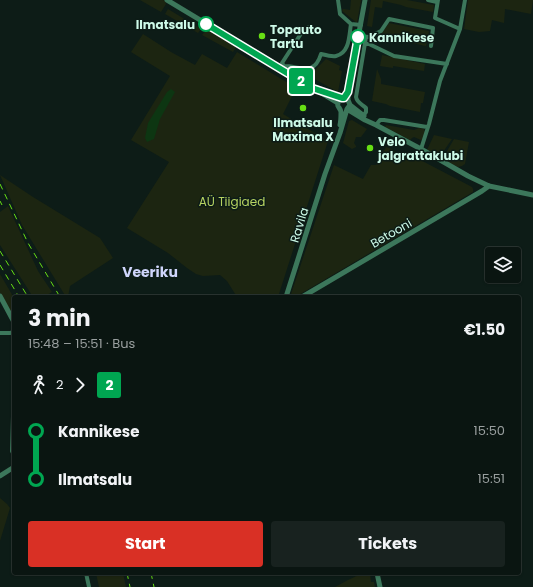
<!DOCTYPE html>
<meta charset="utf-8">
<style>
:root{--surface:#0a1511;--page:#18221f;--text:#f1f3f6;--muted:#999f9f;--line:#2a3431;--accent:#d93025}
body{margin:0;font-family:Poppins,sans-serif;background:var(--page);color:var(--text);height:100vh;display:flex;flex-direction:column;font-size:15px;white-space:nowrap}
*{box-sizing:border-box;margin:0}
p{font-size:13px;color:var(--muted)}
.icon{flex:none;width:22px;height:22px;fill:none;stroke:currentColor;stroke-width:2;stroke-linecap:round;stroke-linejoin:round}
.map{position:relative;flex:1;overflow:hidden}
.side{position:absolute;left:12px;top:295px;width:509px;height:280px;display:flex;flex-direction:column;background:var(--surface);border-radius:4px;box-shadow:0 1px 3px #0004,0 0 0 1px var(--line)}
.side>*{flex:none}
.badge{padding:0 8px;border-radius:3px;font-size:14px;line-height:26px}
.controls{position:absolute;left:485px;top:247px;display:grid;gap:8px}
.controls a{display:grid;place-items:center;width:36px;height:36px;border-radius:4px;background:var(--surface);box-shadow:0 1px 3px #0004,0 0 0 1px var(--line);font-size:20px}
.map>.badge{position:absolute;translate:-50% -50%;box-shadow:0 0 0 2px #fff}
.legs{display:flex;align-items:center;gap:6px;height:44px;padding:0 16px;font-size:13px}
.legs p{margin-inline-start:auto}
.head{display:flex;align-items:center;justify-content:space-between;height:68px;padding:0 16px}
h1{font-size:22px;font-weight:700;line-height:30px}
.button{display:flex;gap:8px;margin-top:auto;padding:8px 16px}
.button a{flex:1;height:46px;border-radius:4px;background:var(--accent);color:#fff;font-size:16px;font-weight:700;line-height:46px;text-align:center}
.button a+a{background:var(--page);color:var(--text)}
ul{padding:0 16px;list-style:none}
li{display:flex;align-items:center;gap:14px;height:48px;font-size:15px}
li i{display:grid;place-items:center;width:6px;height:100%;margin:0 5px;background:currentColor}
li i::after{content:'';width:10px;height:10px;margin:-5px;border:3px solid;border-radius:50%;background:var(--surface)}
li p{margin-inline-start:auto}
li:first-child i{background:linear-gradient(#0000 50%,currentColor 0)}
li:last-child i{background:linear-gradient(currentColor 50%,#0000 0)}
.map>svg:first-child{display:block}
.green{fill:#1c2511}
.water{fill:#0d3612}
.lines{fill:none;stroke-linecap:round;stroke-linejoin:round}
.minor{stroke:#3c775b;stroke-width:4}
.tertiary{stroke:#3c775b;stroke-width:5}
.rail{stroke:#67df14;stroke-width:1;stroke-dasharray:6 5;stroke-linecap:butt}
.line-1-casing{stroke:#fff;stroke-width:9}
.line-1{stroke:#00a651;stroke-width:6}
.stop-1-dot{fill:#fff;stroke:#00a651;stroke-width:2}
.poi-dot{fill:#67df14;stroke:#0d1c17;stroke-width:1.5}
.labels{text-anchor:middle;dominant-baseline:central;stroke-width:3;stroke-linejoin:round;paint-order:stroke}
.stop-label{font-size:12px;font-weight:bold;fill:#cdfae8;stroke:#0d1c17;text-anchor:end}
.poi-label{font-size:12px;font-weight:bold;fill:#cdfae8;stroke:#0d1c17;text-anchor:start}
.park-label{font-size:12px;fill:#b7d361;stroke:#0d1c17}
.street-label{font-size:12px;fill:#cdfae8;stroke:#0d1c17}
.quarter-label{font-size:14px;font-weight:bold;fill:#cfd5fb;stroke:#0d1c17}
</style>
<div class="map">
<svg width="533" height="587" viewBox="0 0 533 587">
<rect width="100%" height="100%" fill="#0d1c17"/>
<!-- green -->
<path class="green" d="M140,0H163L165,1L166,4L161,12Z
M351,0H361L357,23L342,11L343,9L350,10Z
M371,0H407L434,5L433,12L406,7L401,5L383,1L382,8L375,7L372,27L367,26Z
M468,0H533L531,14L505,9L504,23L492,20L490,31L479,32L464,29Z
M168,9L201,29L198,33L165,14Z
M389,23L429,31L426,46L398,40L393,37L381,34Z
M208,28L235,45L236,47L233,52L202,35L207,29Z
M143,34L171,52L195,65L202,54L227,68L237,52L296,88L283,114L328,141L278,297H237L227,281L220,275L203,276L196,274L187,268L168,253L127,228L169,162L131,140L170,76L131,52Z
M382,55L425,64L424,71L393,66V68L380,66Z
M326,59L340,66L339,70L342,71L338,92L309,76Z
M377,69L381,79V84L425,92L423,103H421L420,112L390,106L386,104L372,101Z
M352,120L367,129L361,137H356L354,143L356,146V147L352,149L343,143L349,121Z
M386,125L414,130L419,128L424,129L425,133L423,140H421L414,137L412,138L410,140L385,127Z
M434,135L452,139L441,155C436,157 431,152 427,150Z
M454,139L469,142L465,164L462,166L458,167L444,160L443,158Z
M386,147L392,149L399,155L404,152L409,154L472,187L473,189V192L297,296H292L291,294L334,165L363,179L371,165H376Z
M0,175L33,197L100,238L113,258L70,286L68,297H66L22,225Z
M8,206L38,271L52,292L44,297H33L0,245V212Z
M0,274L14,298V319L0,293Z
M0,498L7,504L10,508L0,541Z
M96,573H123L126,587H99Z
M363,573H370L371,582H374L375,587H335L348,580Z"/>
<!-- water -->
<path class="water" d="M171,89L175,92L160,119L154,139L147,142L145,138L148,123L167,92Z"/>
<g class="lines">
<!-- minor -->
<path class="minor" d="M338,0L340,14L351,24L361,25
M428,0L437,2
M438,0L435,18L460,29
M359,36L369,37L381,31L389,19L433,28L431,46
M365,44H369L394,56L447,64
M284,66L282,63L302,32L309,27
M282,69L284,66C300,66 314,77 321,54C325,55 332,57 336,56C350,53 349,35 351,24
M363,116L366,112V108C362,104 357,103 356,97L366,37
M376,125L380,120H384L427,127
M421,149L429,124L440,81L460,29L465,0
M0,333H10L14,332
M14,381L12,451L14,455
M86,573L89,587"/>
<!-- tertiary -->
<path class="tertiary" d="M167,0L338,103
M326,93L342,98
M350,105L348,100V92L365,0
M350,105L364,116
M347,109L365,120L376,125L421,149L468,176L489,186L533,195
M340,125C341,121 341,116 341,112C341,110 339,108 338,106C336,99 343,97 348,100
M0,296L14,322
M286,297L325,174L340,133L347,109L350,105
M302,297L482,191L489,186
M0,476L14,467
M377,573L380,587"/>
<!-- rail -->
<path class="rail" d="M0,184L28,243L60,297
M0,201L2,205
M0,251L28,297
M0,265L19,297
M127,573L130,587
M151,573L154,587"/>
</g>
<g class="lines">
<defs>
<path id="line-1" d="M206,24L312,88L342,98H344L348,92L358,37"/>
</defs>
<!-- line-1 casing -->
<use href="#line-1" class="line-1-casing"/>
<!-- line-1 -->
<use href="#line-1" class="line-1"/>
</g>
<!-- markers -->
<g class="stop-1-dot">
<circle cx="206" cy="24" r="7"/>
<circle cx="358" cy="37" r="7"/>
</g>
<g class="poi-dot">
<circle cx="262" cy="36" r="4"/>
<circle cx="303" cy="108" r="4"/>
<circle cx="370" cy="148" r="4"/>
</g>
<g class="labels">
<!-- stop labels -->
<g class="stop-label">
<text x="195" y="24">Ilmatsalu</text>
<text x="369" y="37" text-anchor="start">Kannikese</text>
</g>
<!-- poi labels -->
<g class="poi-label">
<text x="270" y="29">Topauto<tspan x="270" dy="14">Tartu</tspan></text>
<text x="303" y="122" text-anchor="middle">Ilmatsalu<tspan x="303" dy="14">Maxima X</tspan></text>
<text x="378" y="141">Velo<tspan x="378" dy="14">jalgrattaklubi</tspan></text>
</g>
<!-- park labels -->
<g class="park-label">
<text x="232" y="201">AÜ Tiigiaed</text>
</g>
<!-- street labels -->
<g class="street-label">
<text transform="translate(299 225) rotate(-73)">Ravila</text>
<text transform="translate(391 233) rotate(-30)">Betooni</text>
</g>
<!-- quarter labels -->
<g class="quarter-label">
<text x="150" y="272">Veeriku</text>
</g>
</g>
</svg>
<div class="controls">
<a><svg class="icon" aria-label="layers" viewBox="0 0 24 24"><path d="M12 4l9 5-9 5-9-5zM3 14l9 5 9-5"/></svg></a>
</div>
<b class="badge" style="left:301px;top:81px;background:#00a651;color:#fff">2</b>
<section class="side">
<div class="head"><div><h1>3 min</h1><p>15:48 – 15:51 · Bus</p></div><b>€1.50</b></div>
<div class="legs"><svg class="icon" aria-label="walk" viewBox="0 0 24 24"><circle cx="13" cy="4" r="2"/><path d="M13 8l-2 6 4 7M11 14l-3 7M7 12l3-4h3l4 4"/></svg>2<svg class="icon" aria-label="forward" viewBox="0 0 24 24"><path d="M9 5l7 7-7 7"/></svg><b class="badge" style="background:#00a651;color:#fff">2</b></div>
<ul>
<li><i style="color:#00a651"></i><b>Kannikese</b><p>15:50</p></li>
<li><i style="color:#00a651"></i><b>Ilmatsalu</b><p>15:51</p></li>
</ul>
<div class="button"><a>Start</a><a>Tickets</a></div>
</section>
</div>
